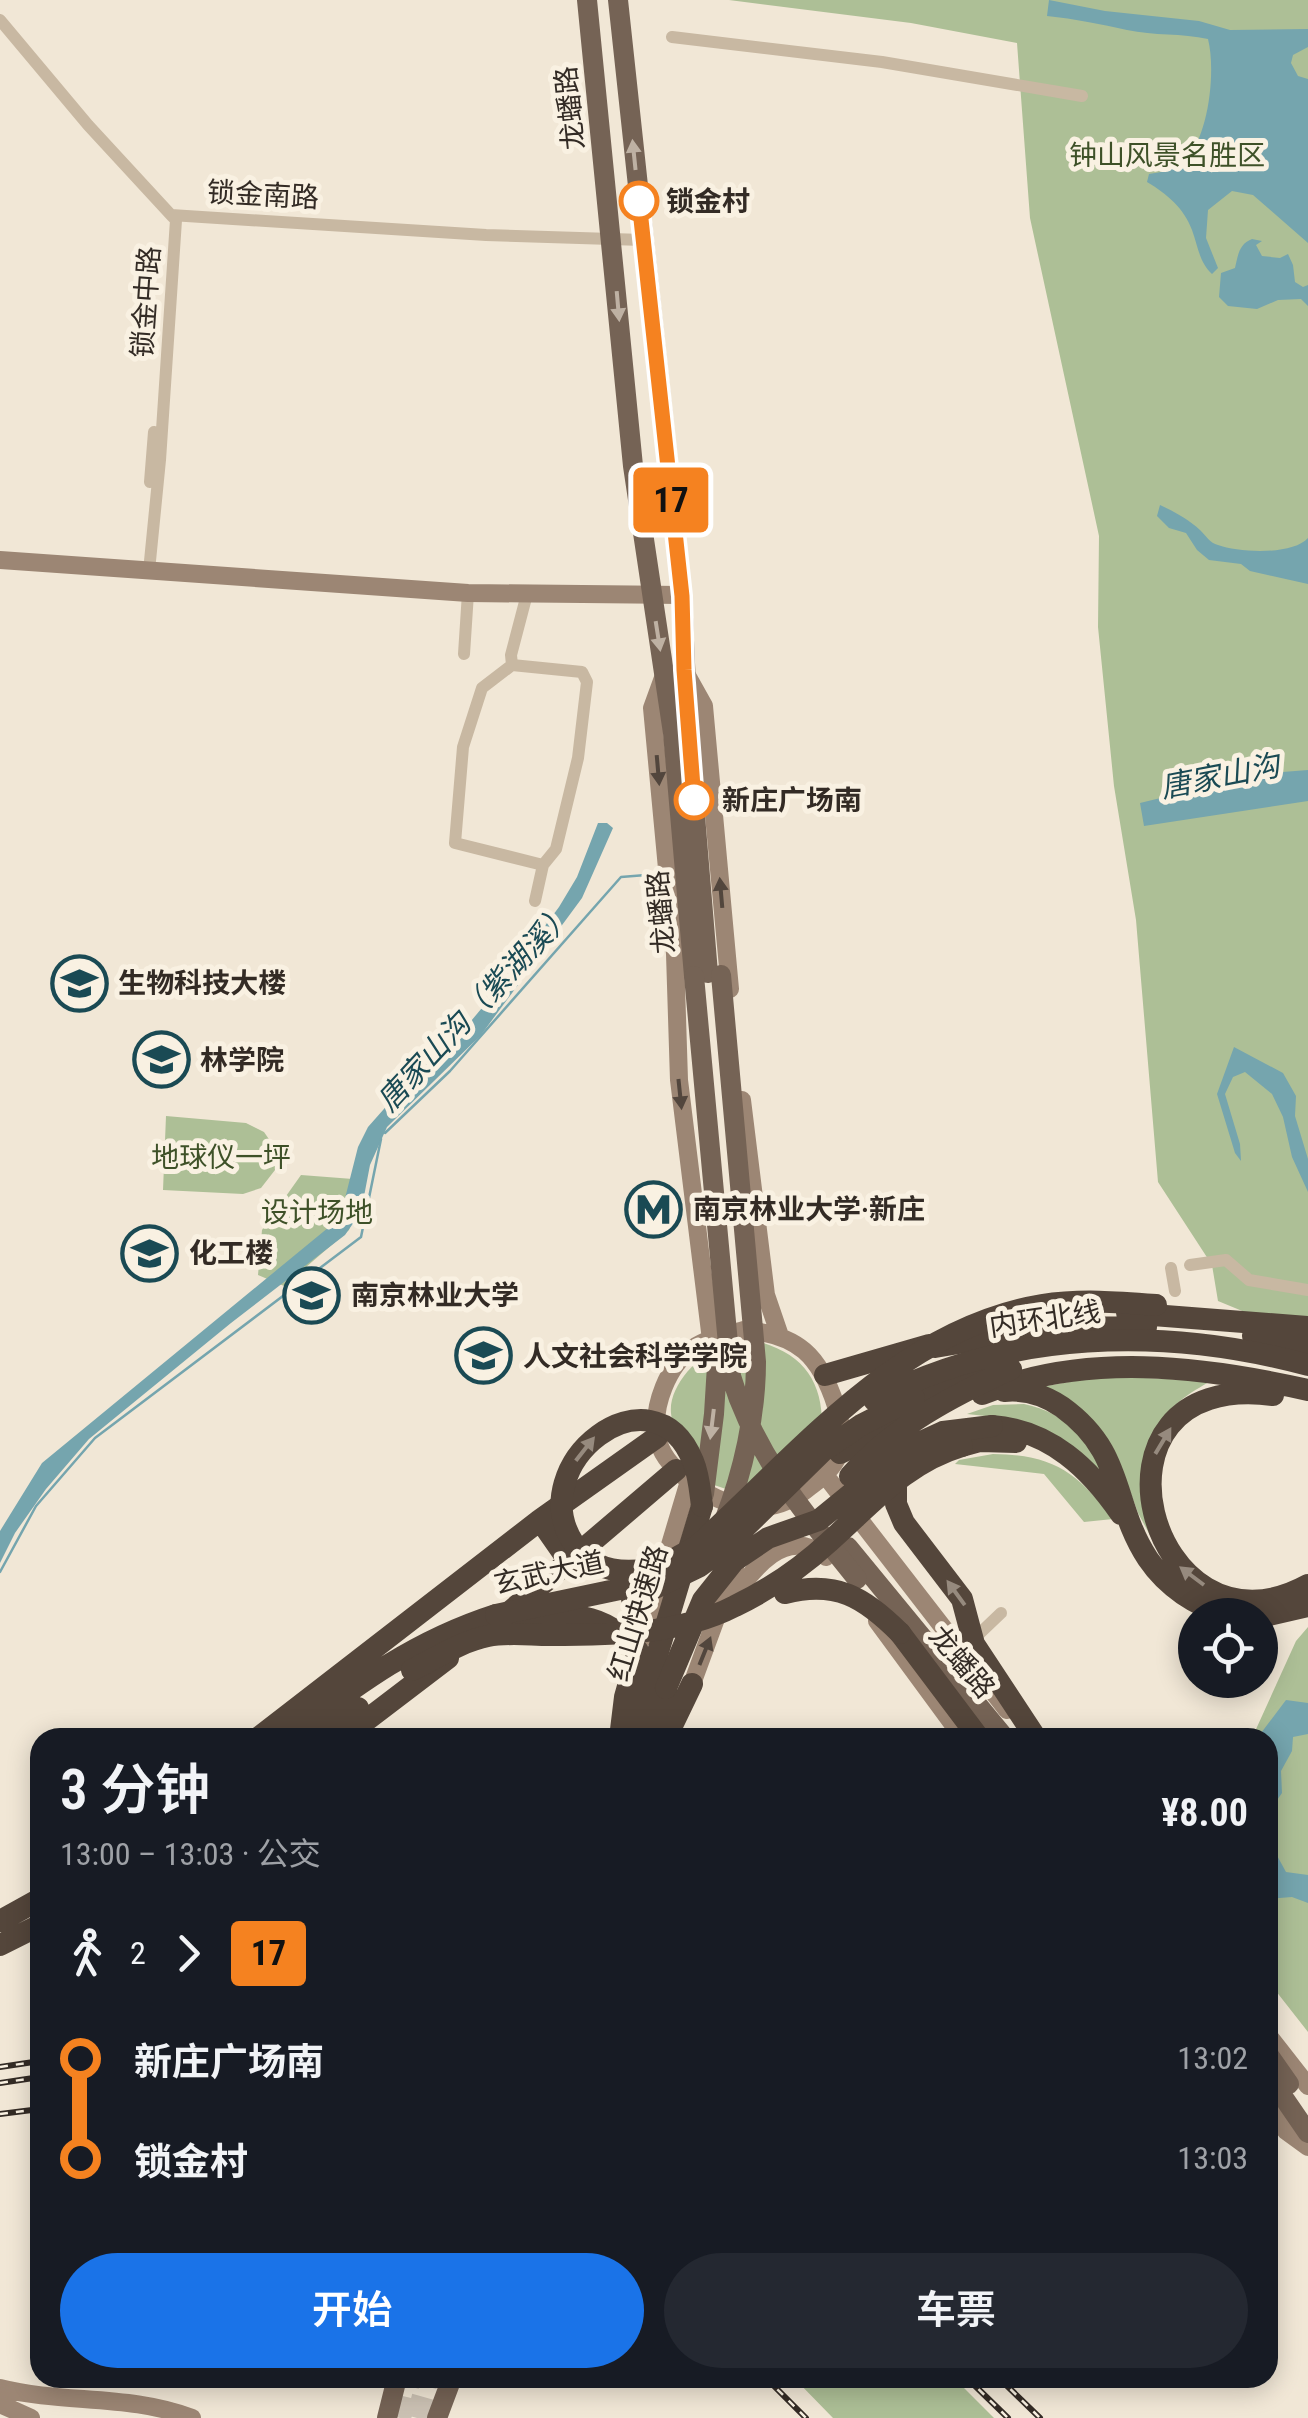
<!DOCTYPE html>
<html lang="zh">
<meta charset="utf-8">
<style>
:root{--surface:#171b24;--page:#242831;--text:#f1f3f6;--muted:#9ea1a6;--accent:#1a73e8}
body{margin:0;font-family:"Roboto Condensed","Noto Sans SC",sans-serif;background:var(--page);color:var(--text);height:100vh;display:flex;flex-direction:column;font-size:38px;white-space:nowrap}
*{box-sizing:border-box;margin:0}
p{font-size:32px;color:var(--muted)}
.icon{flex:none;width:55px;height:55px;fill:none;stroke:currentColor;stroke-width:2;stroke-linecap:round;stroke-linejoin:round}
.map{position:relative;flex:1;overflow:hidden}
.panel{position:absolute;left:30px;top:1728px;width:1248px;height:660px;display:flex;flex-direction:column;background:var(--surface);border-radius:30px;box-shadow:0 5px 25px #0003}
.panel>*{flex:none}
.badge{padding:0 20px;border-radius:8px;font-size:35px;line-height:65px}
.controls{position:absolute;left:1178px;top:1598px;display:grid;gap:20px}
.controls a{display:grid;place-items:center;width:100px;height:100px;border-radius:50%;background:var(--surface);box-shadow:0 5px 25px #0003;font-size:50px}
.map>.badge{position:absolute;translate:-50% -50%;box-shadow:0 0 0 5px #fff}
.legs{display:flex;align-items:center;gap:15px;height:110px;padding:0 30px;font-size:32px}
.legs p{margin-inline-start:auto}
.headline{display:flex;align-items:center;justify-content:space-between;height:170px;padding:0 30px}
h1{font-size:55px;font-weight:600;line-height:75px}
.action{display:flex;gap:20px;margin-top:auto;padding:20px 30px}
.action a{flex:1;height:115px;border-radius:60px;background:var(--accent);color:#fff;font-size:40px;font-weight:600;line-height:115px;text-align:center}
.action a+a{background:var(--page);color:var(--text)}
ul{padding:0 30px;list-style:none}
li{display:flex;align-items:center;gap:35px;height:100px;font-size:38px}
li i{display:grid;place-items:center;width:15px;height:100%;margin:0 12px;background:currentColor}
li i::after{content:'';width:25px;height:25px;margin:-12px;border:8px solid;border-radius:50%;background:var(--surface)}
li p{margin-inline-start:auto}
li:first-child i{background:linear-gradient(#0000 50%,currentColor 0)}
li:last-child i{background:linear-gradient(currentColor 50%,#0000 0)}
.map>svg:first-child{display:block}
.green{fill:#adbf96}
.water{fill:#75a5ae}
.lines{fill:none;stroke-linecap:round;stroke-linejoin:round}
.stream{stroke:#75a5ae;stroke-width:2.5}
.highway-tunnel{stroke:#cbc1b3;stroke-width:22;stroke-dasharray:22 11;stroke-linecap:butt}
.street{stroke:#c8b8a2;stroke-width:12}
.secondary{stroke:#9c8674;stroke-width:18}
.primary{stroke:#756355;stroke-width:20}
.highway{stroke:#54463b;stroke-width:22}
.rail-casing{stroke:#332b25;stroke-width:6}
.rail{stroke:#f9f1e2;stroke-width:2.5;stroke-dasharray:8;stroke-linecap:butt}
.primary-bridge{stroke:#756355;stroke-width:20}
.highway-bridge{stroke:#54463b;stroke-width:22}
.oneway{fill:#beb1a3}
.oneway2{fill:#52463d}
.oneway3{fill:#968a7e}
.line-1-casing{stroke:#fff;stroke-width:22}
.line-1{stroke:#f58220;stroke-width:15}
.stop-1-dot{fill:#fff;stroke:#f58220;stroke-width:5}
.labels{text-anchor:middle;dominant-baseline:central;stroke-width:10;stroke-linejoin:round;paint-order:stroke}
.street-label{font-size:28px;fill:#332b25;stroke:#f9f1e2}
.park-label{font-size:28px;fill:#3e5128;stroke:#f9f1e2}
.stop-label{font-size:28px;font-weight:bold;fill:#332b25;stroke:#f9f1e2;text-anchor:start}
.poi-label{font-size:28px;font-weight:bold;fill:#332b25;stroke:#f9f1e2;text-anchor:start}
.water-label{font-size:30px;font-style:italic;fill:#1a4a54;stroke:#f9f1e2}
</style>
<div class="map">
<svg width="1308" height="2418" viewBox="0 0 1308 2418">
<rect width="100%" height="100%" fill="#f1e7d6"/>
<!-- green -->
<path class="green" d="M729,0H1308V1338L1218,1301L1212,1265L1158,1182L1136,920L1114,786L1098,627L1099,536L1030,218L1017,43L911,23Z
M166,1116L246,1123L264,1132L275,1148V1170L261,1188L243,1194L163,1190Z
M301,1175L366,1180L349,1230L284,1286L258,1275L262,1230Z
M760,1342C807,1356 824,1385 822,1433L738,1493L711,1484C699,1464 681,1443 673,1422C662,1393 695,1357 720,1347C732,1342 747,1343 760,1342Z
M1102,1376L1211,1381C1191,1392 1166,1407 1158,1429C1152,1444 1156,1513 1155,1533L1151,1537L1138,1513L1119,1461L1041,1387Z
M1024,1404C1069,1413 1083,1441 1109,1475L1004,1418L967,1414L993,1405Z
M993,1454C1055,1455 1077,1473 1113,1519L1084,1522L1044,1474L955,1464L959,1460Z
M1308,1627V2032L1268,1981V1738H1252L1296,1641Z
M794,2378H954L994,2418H833Z"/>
<!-- water -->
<path class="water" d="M1049,0L1105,11L1199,21L1230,30L1308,29V47L1293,55L1291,63L1298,76L1308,79V243L1253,195L1232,191L1208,210L1206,238L1218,268L1212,274C1199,262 1198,246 1192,230C1184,208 1167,194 1147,182L1149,174C1161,172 1176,170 1185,161C1209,136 1216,71 1208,39C1182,33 1154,36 1127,30C1101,24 1075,19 1047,16Z
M1252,239L1262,241L1256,245L1262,256L1280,258L1288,254L1293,265L1295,282L1303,287L1308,285V306L1301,299L1278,300L1257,309L1228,306L1219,297L1221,273L1235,268C1238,255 1239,244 1252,239Z
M1160,505C1175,512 1188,519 1200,530C1206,536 1210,543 1218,545C1240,553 1293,555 1308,538V584L1250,571L1241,564L1209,560L1197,550L1186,533L1169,528L1157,516Z
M1308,770V801L1144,826L1140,803L1259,774Z
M598,823H607L613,828L582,898L481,1035L387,1127L370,1165L361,1212L345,1235L231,1323L89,1439L46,1489L15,1533L0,1563V1531L42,1463L340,1218L358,1147L368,1127L406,1084L466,1027L497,990L559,907L577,877Z
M1234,1047L1283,1073L1296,1096L1295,1116L1308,1159V1192L1292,1157L1283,1117L1272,1094L1245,1072L1233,1077L1225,1094L1240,1144L1241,1161L1235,1153L1217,1094Z
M1286,1700L1308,1703V1734L1293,1737L1292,1751L1281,1771L1282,1793L1268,1813V1836V1738L1258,1737Z
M1268,1839L1286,1872L1308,1875V1903L1292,1897L1268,1899Z"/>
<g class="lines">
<!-- stream -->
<path class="stream" d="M385,1133L450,1071L621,877L646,875
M0,1572L36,1506L95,1438L361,1237L381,1139"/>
<!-- highway-tunnel -->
<path class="highway-tunnel" d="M400,2418L410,2378
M417,2418L428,2378"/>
<!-- street -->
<path class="street" d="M0,20L88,125L171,215L486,235L643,240
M672,37L882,62L1082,96
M150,482L154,432
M149,571L160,460L176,220L171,215
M527,594L511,655L512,665L582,672L587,682L578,758L556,849L543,865L535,901
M464,654L468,593
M512,665L482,688L463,747L455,843L543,865
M1190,1265L1226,1260L1249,1280L1308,1290
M1171,1268L1175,1291
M979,1634L1001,1613"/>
<!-- secondary -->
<path class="secondary" d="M0,560L468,593L682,595
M685,672L704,706L730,989
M664,675L652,708L675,954L679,1080L711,1340
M742,1100L766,1295L780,1336
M744,1330C798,1334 820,1356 836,1406C840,1420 845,1437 840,1451C836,1465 822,1478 811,1486C771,1520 726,1511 687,1479C674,1469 660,1454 657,1436C652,1406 668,1365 693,1348C707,1338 727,1335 744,1330Z
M825,1475L1007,1710
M730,1602C752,1571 784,1524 826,1557
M877,1621L963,1738
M642,1639L689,1481
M692,1684L735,1567
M1268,2035L1308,2086
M1268,2108L1286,2131L1308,2147
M0,2388C63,2404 130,2394 192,2418
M0,2404L31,2418"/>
<!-- primary -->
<path class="primary" d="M587,0L633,466L673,733L694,976
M618,0L682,595L688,731L708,973
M848,1547L1005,1738
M1268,2054L1289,2084
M1268,2075L1308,2133
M387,2418L397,2378
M437,2418L452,2378"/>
<!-- highway -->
<path class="highway" d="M1127,1313L1308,1327
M1253,1336L1308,1349
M935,1347L1047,1328L1146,1327
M825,1375L929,1345
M1004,1391C1024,1389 1045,1395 1062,1407C1126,1453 1111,1503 1148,1559C1167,1587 1196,1606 1228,1615
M982,1394C1086,1352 1201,1366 1308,1390
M1273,1395C1068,1368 1149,1672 1308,1585
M914,1398L984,1375
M992,1426C1050,1430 1090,1469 1121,1514
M962,1446L980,1441L1016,1442
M840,1453L900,1424
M896,1468V1504L904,1523L962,1599L974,1644L1036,1738
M540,1520L570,1563
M506,1615L676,1470
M1260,1617L1308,1606
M518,1622C567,1611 603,1611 638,1651L625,1697L620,1738
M900,1633L979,1738
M258,1738L540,1520L657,1437
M285,1738C355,1686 412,1642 496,1615
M316,1738L358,1708
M343,1738L448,1658
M632,1738L702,1506
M649,1738L666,1688
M666,1738L692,1684
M0,1921L40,1899
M0,1945L40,1925"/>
<defs>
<path id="rail" d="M0,2067L40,2061
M0,2083L40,2077
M0,2114L40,2109
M766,2378L806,2418
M967,2378L1008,2418
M999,2378L1040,2418"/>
</defs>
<!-- rail casing -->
<use href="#rail" class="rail-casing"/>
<!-- rail -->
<use href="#rail" class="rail"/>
<!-- primary-bridge -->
<path class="primary-bridge" d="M721,975L756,1362C756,1415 743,1472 724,1521
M694,976L731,1376C755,1456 806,1515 857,1579
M704,1494L714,1414L718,1349"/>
<!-- highway-bridge -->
<path class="highway-bridge" d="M874,1400C1009,1330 1163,1326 1308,1365
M850,1476C895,1426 950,1397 1011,1369
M649,1569C619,1574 591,1570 574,1544C521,1464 653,1362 693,1461C699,1475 700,1491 702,1506
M785,1593C836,1580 864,1597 900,1633
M632,1599L700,1566L724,1548L823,1451L861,1425L914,1398
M496,1615L620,1589L696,1547C798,1455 898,1329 1042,1305C1080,1299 1118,1302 1156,1305
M412,1670C436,1658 462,1641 488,1636C507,1632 530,1635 549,1635C610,1635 679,1635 735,1606C770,1589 801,1568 829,1542C872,1504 905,1463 962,1446
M666,1688L703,1600L734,1561L768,1538L819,1520L906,1449L943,1432L992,1426"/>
</g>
<!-- one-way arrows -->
<defs><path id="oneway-solid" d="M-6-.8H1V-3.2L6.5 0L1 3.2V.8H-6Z" transform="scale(2.5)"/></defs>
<g class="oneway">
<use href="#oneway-solid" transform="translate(634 155) rotate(-96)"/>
<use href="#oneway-solid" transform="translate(618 306) rotate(85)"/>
<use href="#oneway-solid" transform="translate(658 636) rotate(81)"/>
<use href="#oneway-solid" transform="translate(712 1424) rotate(97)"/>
</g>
<g class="oneway2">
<use href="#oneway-solid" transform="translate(658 770) rotate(85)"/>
<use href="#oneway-solid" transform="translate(721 893) rotate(-95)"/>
<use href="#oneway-solid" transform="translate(680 1094) rotate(84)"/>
<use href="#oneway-solid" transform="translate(705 1651) rotate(-68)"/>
</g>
<g class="oneway3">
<use href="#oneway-solid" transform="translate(1163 1441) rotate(-59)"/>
<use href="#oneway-solid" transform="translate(585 1449) rotate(-52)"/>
<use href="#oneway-solid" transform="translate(1192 1576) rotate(-143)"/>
<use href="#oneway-solid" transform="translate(956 1593) rotate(-126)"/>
</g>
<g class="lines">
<defs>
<path id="line-1" d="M639,201L682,596L684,670L694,800"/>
</defs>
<!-- line-1 casing -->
<use href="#line-1" class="line-1-casing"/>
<!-- line-1 -->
<use href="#line-1" class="line-1"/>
</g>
<!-- icons -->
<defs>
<symbol id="university-ring" viewBox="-11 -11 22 22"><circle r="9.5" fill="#f9f1e2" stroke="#1a4a54" stroke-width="1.5"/><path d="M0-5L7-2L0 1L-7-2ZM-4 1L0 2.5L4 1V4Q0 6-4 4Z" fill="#1a4a54"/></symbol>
<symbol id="metro-ring" viewBox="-11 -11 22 22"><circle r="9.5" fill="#f9f1e2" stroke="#1a4a54" stroke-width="1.5"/><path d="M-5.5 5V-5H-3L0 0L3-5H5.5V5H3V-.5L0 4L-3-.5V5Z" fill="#1a4a54"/></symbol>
</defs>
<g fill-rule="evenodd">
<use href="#university-ring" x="48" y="952" width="63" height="63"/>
<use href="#university-ring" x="130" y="1028" width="63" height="63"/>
<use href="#metro-ring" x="622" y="1178" width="63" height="63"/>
<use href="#university-ring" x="118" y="1222" width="63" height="63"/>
<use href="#university-ring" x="280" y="1264" width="63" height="63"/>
<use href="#university-ring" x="452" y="1324" width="63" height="63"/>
</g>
<!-- markers -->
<g class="stop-1-dot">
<circle cx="639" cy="201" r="18"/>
<circle cx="694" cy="800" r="18"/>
</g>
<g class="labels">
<!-- street labels -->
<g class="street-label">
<text transform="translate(570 108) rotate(-96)">龙蟠路</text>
<text transform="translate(263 195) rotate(3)">锁金南路</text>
<text transform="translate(146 302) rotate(-86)">锁金中路</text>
<text transform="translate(661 912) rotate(-95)">龙蟠路</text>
<text transform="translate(1045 1319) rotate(-8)">内环北线</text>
<text transform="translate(549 1573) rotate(-12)">玄武大道</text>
<text transform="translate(638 1613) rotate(-73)">红山快速路</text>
<text transform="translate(962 1662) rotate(50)">龙蟠路</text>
</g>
<!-- park labels -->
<g class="park-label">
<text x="1167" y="155">钟山风景名胜区</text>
<text x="221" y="1157">地球仪一坪</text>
<text x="317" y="1212">设计场地</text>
</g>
<!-- stop labels -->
<g class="stop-label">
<text x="666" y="201">锁金村</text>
<text x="722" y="800">新庄广场南</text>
</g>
<!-- poi labels -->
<g class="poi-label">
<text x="118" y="983">生物科技大楼</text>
<text x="200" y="1060">林学院</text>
<text x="693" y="1209">南京林业大学·新庄</text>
<text x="189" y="1253">化工楼</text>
<text x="351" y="1295">南京林业大学</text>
<text x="523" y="1356">人文社会科学学院</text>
</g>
<!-- water labels -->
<g class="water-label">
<text transform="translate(1220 776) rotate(-11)">唐家山沟</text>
<text transform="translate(475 1007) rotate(-47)">唐家山沟（紫湖溪）</text>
</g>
</g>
</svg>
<div class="controls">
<a><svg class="icon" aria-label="locate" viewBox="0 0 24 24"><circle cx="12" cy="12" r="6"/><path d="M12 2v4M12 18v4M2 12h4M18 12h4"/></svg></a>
</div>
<b class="badge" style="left:671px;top:500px;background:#f58220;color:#111">17</b>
<section class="panel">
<div class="headline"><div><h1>3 分钟</h1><p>13:00 – 13:03 · 公交</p></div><b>¥8.00</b></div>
<div class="legs"><svg class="icon" aria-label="walk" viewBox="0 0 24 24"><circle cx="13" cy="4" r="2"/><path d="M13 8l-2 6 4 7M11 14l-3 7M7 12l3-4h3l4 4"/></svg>2<svg class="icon" aria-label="forward" viewBox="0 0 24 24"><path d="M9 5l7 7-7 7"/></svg><b class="badge" style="background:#f58220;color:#111">17</b></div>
<ul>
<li><i style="color:#f58220"></i><b>新庄广场南</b><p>13:02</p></li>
<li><i style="color:#f58220"></i><b>锁金村</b><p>13:03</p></li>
</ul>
<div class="action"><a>开始</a><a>车票</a></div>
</section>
</div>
